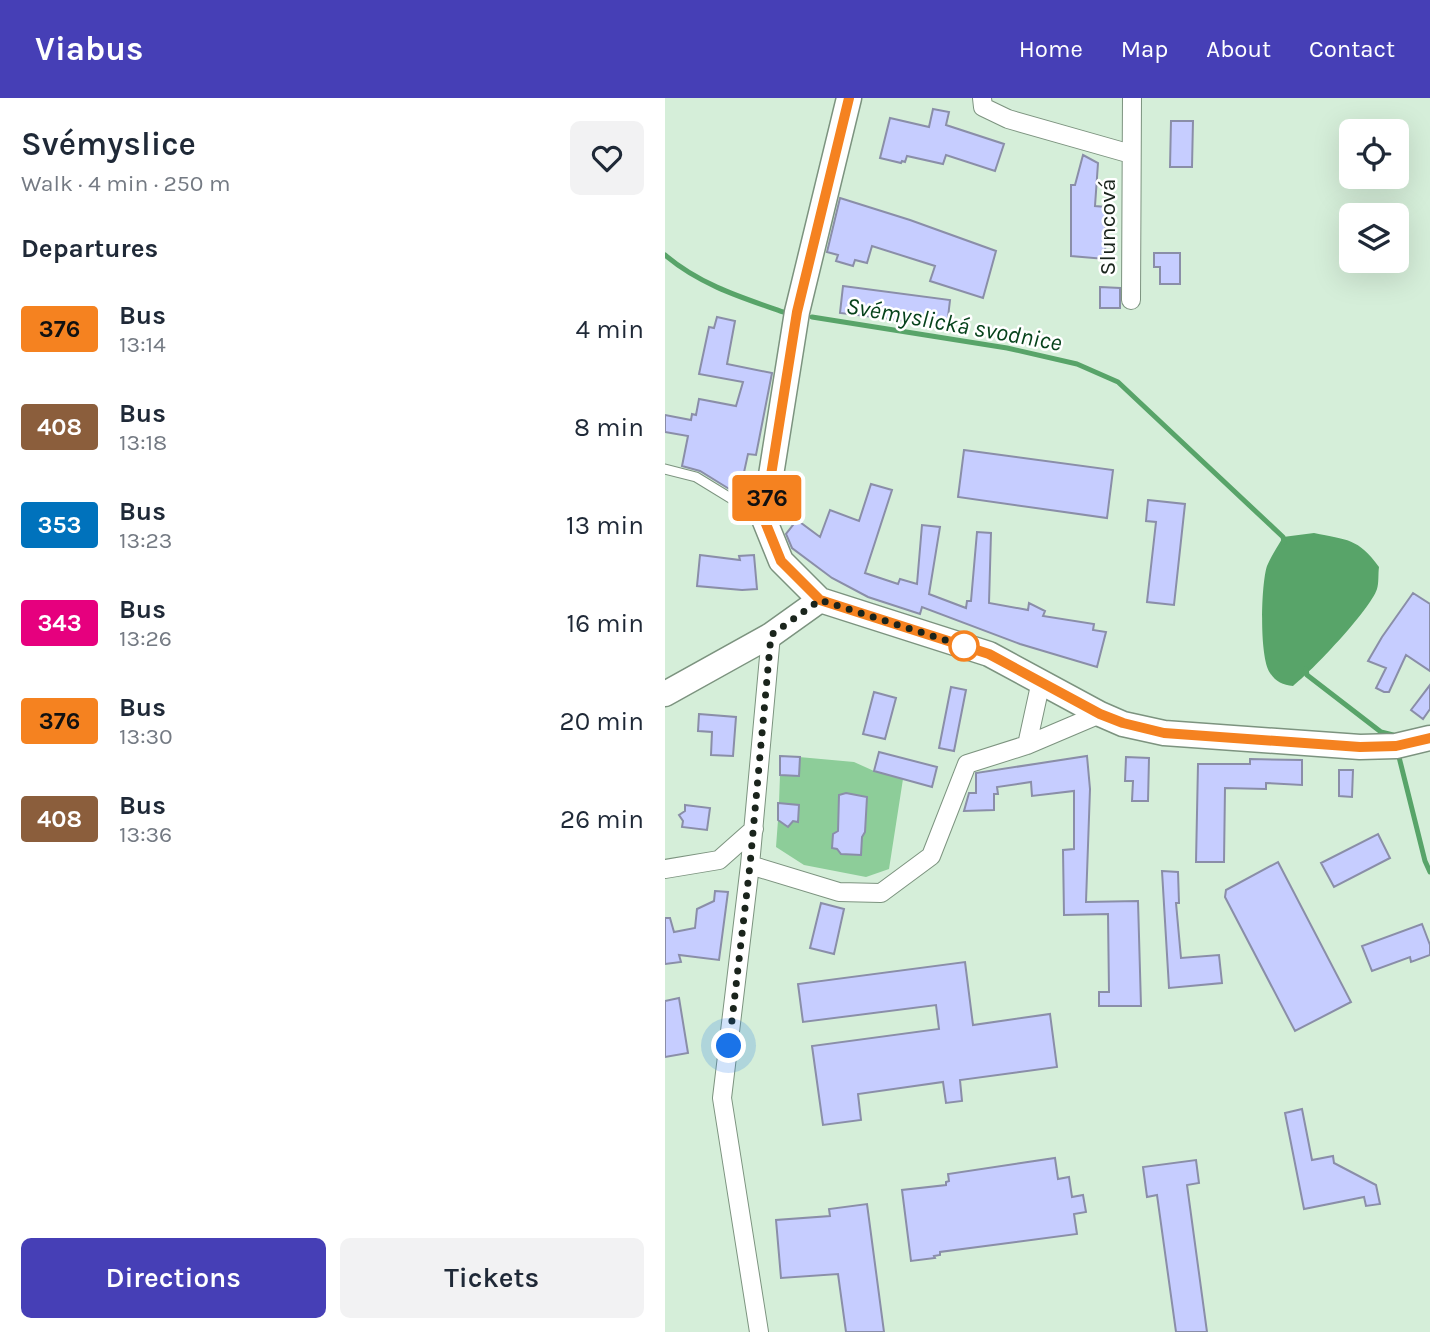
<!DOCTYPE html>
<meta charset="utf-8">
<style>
:root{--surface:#fff;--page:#f2f2f3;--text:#1f2937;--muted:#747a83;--accent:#463fb6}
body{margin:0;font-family:Karla,sans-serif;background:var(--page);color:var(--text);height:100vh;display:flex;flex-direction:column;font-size:26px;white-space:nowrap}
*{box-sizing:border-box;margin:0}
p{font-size:23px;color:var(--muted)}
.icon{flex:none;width:38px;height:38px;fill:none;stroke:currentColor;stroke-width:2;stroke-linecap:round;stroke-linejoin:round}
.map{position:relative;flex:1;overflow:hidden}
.drawer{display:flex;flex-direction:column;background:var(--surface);width:665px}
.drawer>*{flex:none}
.badge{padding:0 14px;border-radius:5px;font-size:24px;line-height:46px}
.fabs{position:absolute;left:674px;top:21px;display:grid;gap:14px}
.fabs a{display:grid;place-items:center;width:70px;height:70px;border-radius:10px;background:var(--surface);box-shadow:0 7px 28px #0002;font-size:35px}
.you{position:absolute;width:35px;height:35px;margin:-18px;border:5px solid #fff;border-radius:50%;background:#1a73e8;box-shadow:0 0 0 10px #1a73e833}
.map>.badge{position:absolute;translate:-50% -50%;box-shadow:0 0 0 4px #fff}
h2{padding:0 21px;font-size:26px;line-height:63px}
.round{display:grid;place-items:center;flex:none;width:74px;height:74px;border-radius:10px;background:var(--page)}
.summary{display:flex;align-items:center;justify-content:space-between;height:119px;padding:0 21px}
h1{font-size:33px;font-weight:600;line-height:52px}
.primary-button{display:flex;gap:14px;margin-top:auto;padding:14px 21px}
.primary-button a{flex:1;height:80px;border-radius:10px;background:var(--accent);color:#fff;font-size:28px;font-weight:600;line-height:80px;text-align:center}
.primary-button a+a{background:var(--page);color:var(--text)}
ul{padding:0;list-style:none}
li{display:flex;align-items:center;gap:21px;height:98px;padding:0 21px}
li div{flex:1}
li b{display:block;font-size:26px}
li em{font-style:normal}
li .badge{min-width:77px;font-weight:700;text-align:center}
header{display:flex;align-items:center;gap:42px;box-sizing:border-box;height:98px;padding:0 35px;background:var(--accent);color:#fff}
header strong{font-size:33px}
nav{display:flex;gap:38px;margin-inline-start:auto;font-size:24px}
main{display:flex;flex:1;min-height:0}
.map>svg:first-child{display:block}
.green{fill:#8dcd99;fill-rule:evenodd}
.water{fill:#58a469}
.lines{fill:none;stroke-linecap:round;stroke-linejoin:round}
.stream{stroke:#58a469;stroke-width:5}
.building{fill:#c6cdff;stroke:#8a8ea8;stroke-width:2}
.lane-casing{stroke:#7c937f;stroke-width:11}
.street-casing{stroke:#7c937f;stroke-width:20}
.secondary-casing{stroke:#7c937f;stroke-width:27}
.lane{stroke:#fff;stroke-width:9}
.street{stroke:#fff;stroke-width:18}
.secondary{stroke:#fff;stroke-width:24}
.line-casing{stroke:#fff;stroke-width:16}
.line{stroke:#f58220;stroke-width:10}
.walk{stroke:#1a241c;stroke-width:7;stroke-dasharray:0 12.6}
.stop-dot{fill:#fff;stroke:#f58220;stroke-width:3.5}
.labels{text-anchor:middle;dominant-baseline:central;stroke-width:5;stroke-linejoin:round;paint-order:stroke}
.street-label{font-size:23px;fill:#1a241c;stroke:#fff}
.water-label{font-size:24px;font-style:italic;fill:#06421b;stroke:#fff}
</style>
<header>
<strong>Viabus</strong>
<nav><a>Home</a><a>Map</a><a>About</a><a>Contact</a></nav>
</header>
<main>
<section class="drawer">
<div class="summary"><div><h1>Svémyslice</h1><p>Walk · 4 min · 250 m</p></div><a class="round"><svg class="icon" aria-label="heart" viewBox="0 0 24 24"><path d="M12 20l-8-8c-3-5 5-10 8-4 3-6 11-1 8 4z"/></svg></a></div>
<h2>Departures</h2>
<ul>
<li><span class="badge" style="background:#f58220;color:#111">376</span><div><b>Bus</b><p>13:14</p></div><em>4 min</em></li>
<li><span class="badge" style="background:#8b5e3c;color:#fff">408</span><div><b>Bus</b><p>13:18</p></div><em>8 min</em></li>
<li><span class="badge" style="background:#0072bc;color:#fff">353</span><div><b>Bus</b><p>13:23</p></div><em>13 min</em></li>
<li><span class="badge" style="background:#e6007e;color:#fff">343</span><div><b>Bus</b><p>13:26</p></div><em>16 min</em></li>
<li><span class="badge" style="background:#f58220;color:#111">376</span><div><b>Bus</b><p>13:30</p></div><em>20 min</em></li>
<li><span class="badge" style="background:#8b5e3c;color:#fff">408</span><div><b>Bus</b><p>13:36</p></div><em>26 min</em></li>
</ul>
<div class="primary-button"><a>Directions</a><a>Tickets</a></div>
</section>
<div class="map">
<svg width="765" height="1234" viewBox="0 0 765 1234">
<rect width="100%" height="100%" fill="#d5eed9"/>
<!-- green -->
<path class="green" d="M134,659L189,664L209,673L238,681L224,771L201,779L139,767L111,749L113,722L133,723L134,707L114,705L115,677L132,678ZM181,695L202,699L200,734L197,738L196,756L194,757L177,756L175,751L167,749L168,736H174V698Z"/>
<!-- water -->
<path class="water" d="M649,435C682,442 693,440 714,469C713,476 714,485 712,491C705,512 646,574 628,588C618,587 611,584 605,575C594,560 596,486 602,468C606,458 613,448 618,439Z"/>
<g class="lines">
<!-- stream -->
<path class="stream" d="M0,157C35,187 78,200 121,215
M147,219L342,250L412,266L453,284L618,439L619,444
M641,571L642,577L716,634L728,637
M734,659L760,763L765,774"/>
</g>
<!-- building -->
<path class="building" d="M268,11L284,14L281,27L339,46L330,73L281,57L278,66L242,58L240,64L237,63L236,65L215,60L225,20L264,29Z
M506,23H528L527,69H505Z
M418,57L433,65L430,108L441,109L440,161L406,158V87H410Z
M175,100L245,122L331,153L318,200L265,183L270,168L207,148L202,165L190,162L188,168L171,163L173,157L162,154Z
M489,155H515V186H495V169H489Z
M178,188L285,202L282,228L175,215Z
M435,189L455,190V210H435Z
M52,219L70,223L62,266L107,275L91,357L83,356L74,397L35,373L17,368L23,338L0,334V317L26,322L27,316L31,317L34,301L71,308L78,284L34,276L44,229L49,230Z
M299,352L448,372L442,420L293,399Z
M206,386L227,392L200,475L233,486L235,481L252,486L257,427L275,429L264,496L301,510L302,503H306L312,434L326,435L324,505L363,512L364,505L380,513L378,518L429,526L428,532L441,534L432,569L355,546L257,509L255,516L203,499L167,480L127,450L121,436L132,422L155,439L165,412L194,423Z
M483,402L520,406L509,507L482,504L491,424L481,423Z
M35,457L75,462L74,458L89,457L92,491L77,492L32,488Z
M748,495L765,506V573L741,557L724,594H719L711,590L721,570L703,563L717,539Z
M765,587V611L758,621L746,612Z
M286,589L301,592L289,653L274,650Z
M209,594L231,600L220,641L198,636Z
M34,616L71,619L68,658L46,657L47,634L33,633Z
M214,654L272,669L267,689L209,673Z
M115,658L135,659L134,678L115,677Z
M422,658L425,691L421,804L473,803L476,908H434V894H444L443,816L399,817L398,752L409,751V693L367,698L366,684L332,689L333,696H329V712L299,713L304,695H311V675Z
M461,659L484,660L483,703H467L468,683H460Z
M585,661L637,662V687L601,685V691L560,690L559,764H531L533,666H585Z
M674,672H688L687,699L674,698Z
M181,695L202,699L200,734L197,739L196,757L176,756L172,751L167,750L168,736L173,733L174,697Z
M113,705L134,707L133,724L128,723L123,729L113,722Z
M20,707L45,710L42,732L17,729L18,723L14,717L20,713Z
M713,736L725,760L669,789L656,765Z
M613,764L686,904L630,933L560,799L561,792Z
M497,773L513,774L514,805H511L516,860L554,857L557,885L504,890Z
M50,793L63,794L54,862L14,857L16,864L0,866V820H5L9,834L30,830L32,811L49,803Z
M156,805L179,811L169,856L145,850Z
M757,826L765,847V857L746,864L745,859L707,873L697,848Z
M300,864L308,927L385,916L392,969L295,982L297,1003L281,1005L278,984L193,996L196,1022L158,1027L147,948L274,931L271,907L138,924L133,886Z
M14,900L23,955L0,959V903Z
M637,1011L647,1062L668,1058L669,1065L711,1087L715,1106L701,1108L699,1099L639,1111L620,1015Z
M390,1060L393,1081L404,1079L407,1099L418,1097L421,1114L409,1116L412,1136L275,1154V1157L269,1158L270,1160L246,1163L237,1092L281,1087V1084L284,1083L283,1076Z
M531,1062L534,1085L522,1087L542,1234H511L492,1097L482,1099L478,1069Z
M202,1106L219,1234H181L173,1176L116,1180L111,1122L165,1118L164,1111Z"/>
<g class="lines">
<defs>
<path id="lane" d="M0,371L31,379L98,420"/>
<path id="street" d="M317,0L318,9L343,21L466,56
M466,202L467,0
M362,647L376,583
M85,767L174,794L216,795L266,758L302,666L362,647L435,616
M0,771L54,762L89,731
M94,1234L57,1000L85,767L106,537"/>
<path id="secondary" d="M184,0L132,214L99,421L116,463L155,502L324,556L435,616L458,626L499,635L695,649L731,648L765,640
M0,596L106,537L155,502"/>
</defs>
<!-- lane casing -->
<use href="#lane" class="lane-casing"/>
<!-- street casing -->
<use href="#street" class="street-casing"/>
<!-- secondary casing -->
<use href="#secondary" class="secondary-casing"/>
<!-- lane -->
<use href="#lane" class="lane"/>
<!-- street -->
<use href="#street" class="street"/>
<!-- secondary -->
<use href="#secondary" class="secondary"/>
</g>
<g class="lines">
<defs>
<path id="line" d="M184,0L132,214L99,421L116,463L155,502L324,556L435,616L458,625L499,635L695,649L731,648L765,640"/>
</defs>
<!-- line casing -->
<use href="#line" class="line-casing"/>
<!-- line -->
<use href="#line" class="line"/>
<!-- walk -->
<path class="walk" d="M64,948L85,767L106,537L155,502L299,548"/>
</g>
<!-- markers -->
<circle class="stop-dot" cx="299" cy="548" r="14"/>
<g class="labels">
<!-- street labels -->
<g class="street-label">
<text transform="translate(442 129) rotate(-90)">Sluncová</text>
</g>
<!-- water labels -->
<g class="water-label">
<text transform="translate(289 226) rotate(10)">Svémyslická svodnice</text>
</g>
</g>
</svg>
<div class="fabs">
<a><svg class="icon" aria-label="locate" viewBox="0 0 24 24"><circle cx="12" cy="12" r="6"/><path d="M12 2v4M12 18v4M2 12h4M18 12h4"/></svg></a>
<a><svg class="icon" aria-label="layers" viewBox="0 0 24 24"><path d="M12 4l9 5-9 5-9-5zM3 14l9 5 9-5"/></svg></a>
</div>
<div class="you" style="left:64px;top:948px"></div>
<b class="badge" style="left:102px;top:400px;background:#f58220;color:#111">376</b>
</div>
</main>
